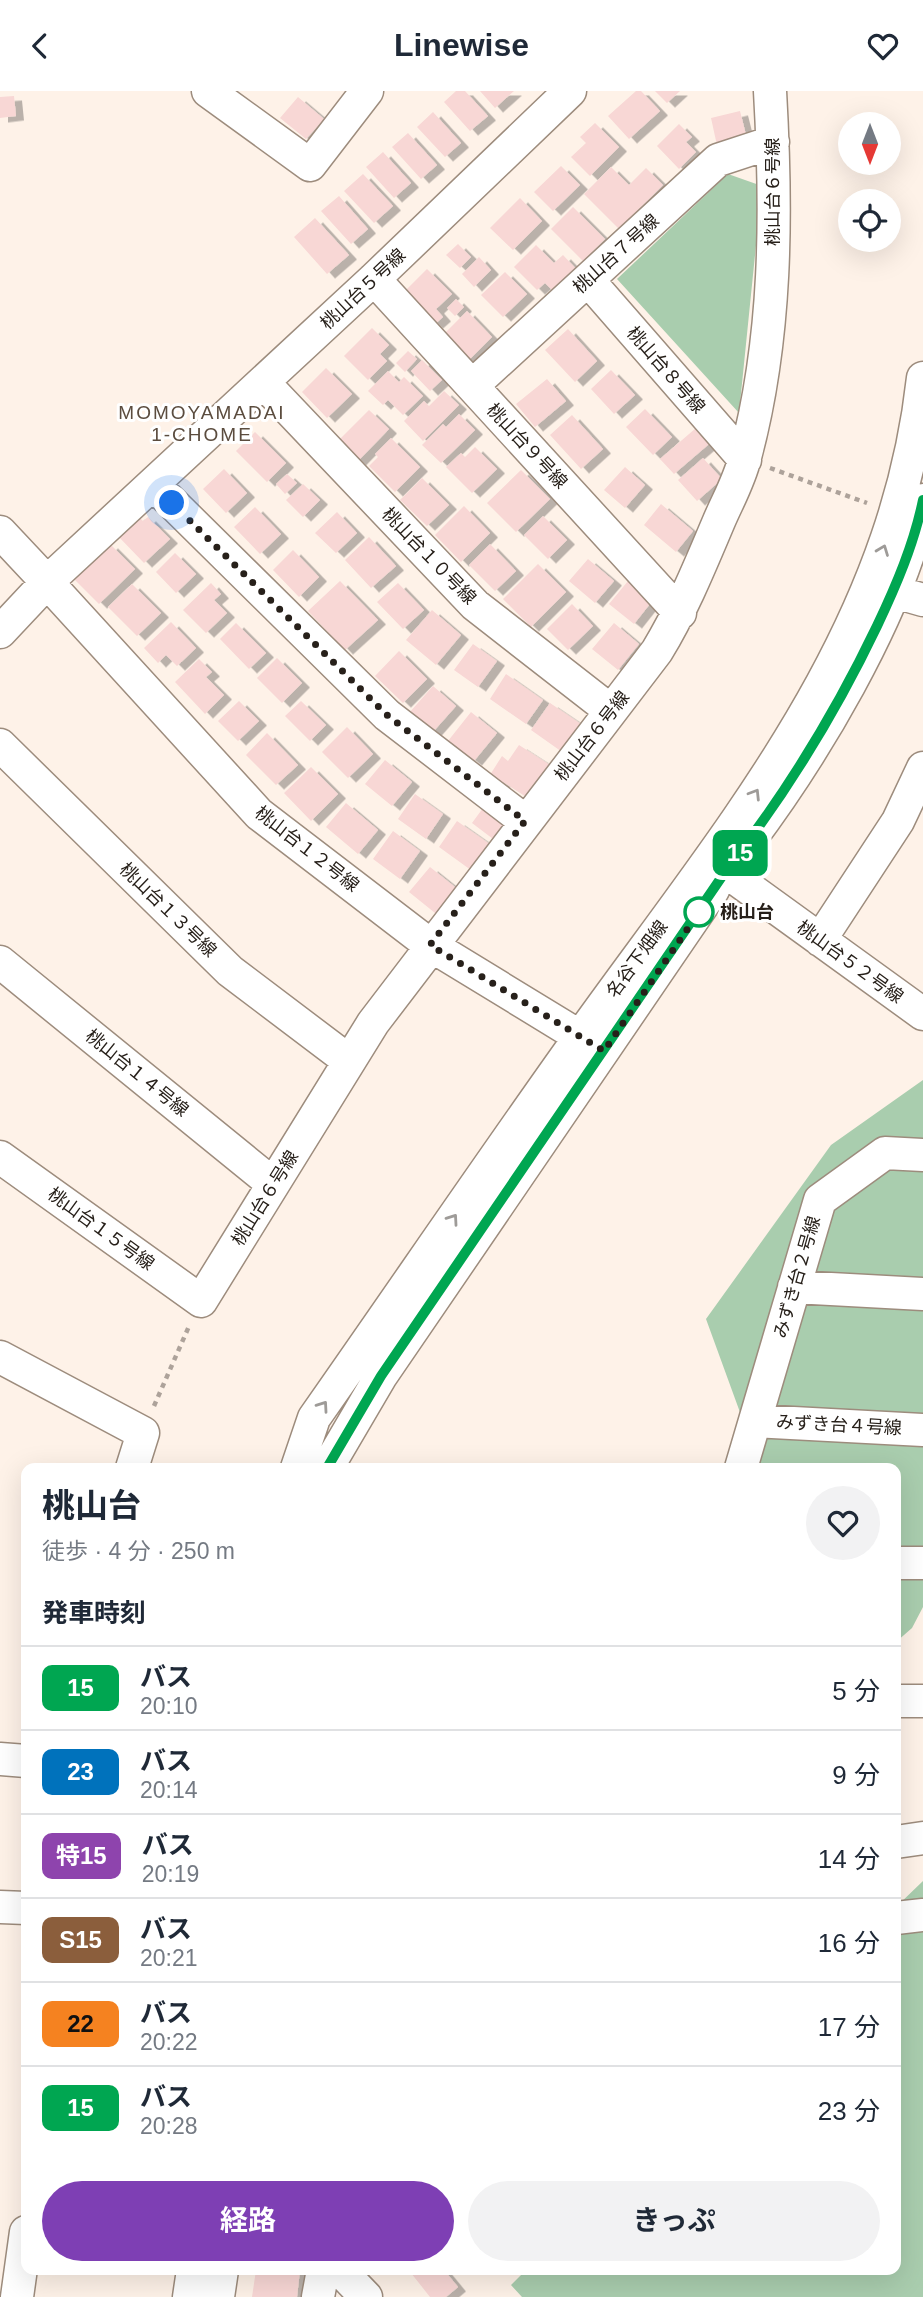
<!DOCTYPE html>
<html lang="ja">
<meta charset="utf-8">
<style>
:root{--surface:#fff;--page:#f2f2f3;--text:#1f2937;--muted:#747a83;--line:#e0e1e3;--accent:#7e3fb4}
body{margin:0;font-family:Arial,"Noto Sans JP",sans-serif;background:var(--page);color:var(--text);height:100vh;display:flex;flex-direction:column;font-size:26px;white-space:nowrap}
*{box-sizing:border-box;margin:0}
p{font-size:23px;color:var(--muted)}
.icon{flex:none;width:38px;height:38px;fill:none;stroke:currentColor;stroke-width:2;stroke-linecap:round;stroke-linejoin:round}
.map{position:relative;flex:1;overflow:hidden}
.drawer{position:absolute;left:21px;top:1372px;width:880px;height:812px;display:flex;flex-direction:column;background:var(--surface);border-radius:14px;box-shadow:0 7px 28px #0002}
.drawer>*{flex:none}
.badge{padding:0 14px;border-radius:10px;font-size:24px;line-height:46px}
.needle{width:46px;rotate:180deg}
.controls{position:absolute;left:838px;top:21px;display:grid;gap:14px}
.controls a{display:grid;place-items:center;width:63px;height:63px;border-radius:50%;background:var(--surface);box-shadow:0 7px 28px #0002;font-size:35px}
.you{position:absolute;width:35px;height:35px;margin:-18px;border:5px solid #fff;border-radius:50%;background:#1a73e8;box-shadow:0 0 0 10px #1a73e833}
.map>.badge{position:absolute;translate:-50% -50%;box-shadow:0 0 0 4px #fff}
h2{padding:0 21px;font-size:26px;line-height:63px}
.round{display:grid;place-items:center;flex:none;width:74px;height:74px;border-radius:37px;background:var(--page)}
.headline{display:flex;align-items:center;justify-content:space-between;height:119px;padding:0 21px}
h1{font-size:33px;font-weight:700;line-height:52px}
.primary-button{display:flex;gap:14px;margin-top:auto;padding:14px 21px}
.primary-button a{flex:1;height:80px;border-radius:42px;background:var(--accent);color:#fff;font-size:28px;font-weight:700;line-height:80px;text-align:center}
.primary-button a+a{background:var(--page);color:var(--text)}
ul{padding:0;list-style:none}
li{display:flex;align-items:center;gap:21px;height:84px;padding:0 21px;border-top:2px solid var(--line)}
li div{flex:1}
li b{display:block;font-size:26px}
li em{font-style:normal}
li .badge{min-width:77px;font-weight:700;text-align:center}
header{display:flex;justify-content:space-between;align-items:center;height:91px;padding:0 21px;background:var(--surface);font-size:32px;font-weight:700}
.map>svg:first-child{display:block}
.green{fill:#a9cdae}
.building{fill:#f8d7d5;filter:url(#shadow)}
.lines{fill:none;stroke-linecap:round;stroke-linejoin:round}
.minor-casing{stroke:#9d8c7d;stroke-width:35}
.path{stroke:#ada29a;stroke-width:4.5;stroke-dasharray:5 5;stroke-linecap:butt}
.minor{stroke:#fff;stroke-width:32}
.oneway{stroke:#9e9b98}
.line-casing{stroke:#fff;stroke-width:16}
.line{stroke:#00a651;stroke-width:10}
.walk{stroke:#27201a;stroke-width:7;stroke-dasharray:0 12.6}
.stop-dot{fill:#fff;stroke:#00a651;stroke-width:3.5}
.labels{text-anchor:middle;dominant-baseline:central;stroke-width:6;stroke-linejoin:round;paint-order:stroke}
.street-label{font-size:18px;fill:#27201a;stroke:#fff}
.stop-label{font-size:18px;font-weight:bold;fill:#27201a;stroke:#fff;text-anchor:start}
.neighbourhood-label{font-size:19px;letter-spacing:2px;fill:#5b4c3e;stroke:#fff}
</style>
<header><svg class="icon" aria-label="back" viewBox="0 0 24 24"><path d="M15 5l-7 7 7 7"/></svg>Linewise<svg class="icon" aria-label="heart" viewBox="0 0 24 24"><path d="M12 20l-8-8c-3-5 5-10 8-4 3-6 11-1 8 4z"/></svg></header>
<div class="map">
<svg width="923" height="2206" viewBox="0 0 923 2206">
<defs>
<filter id="shadow"><feDropShadow dx="8" dy="4.5" stdDeviation="0" flood-color="#0004"/></filter>
</defs>
<rect width="100%" height="100%" fill="#fef2e8"/>
<!-- green -->
<path class="green" d="M728,83L762,95L739,322L617,188Z
M923,989V1516L912,1537L896,1551V1377H740L757,1368L706,1228L831,1054Z
M923,1790V2206H522L511,2194L526,2179H896V1816Z"/>
<!-- building -->
<path class="building" d="M456,0H465L488,25L470,40L444,11Z
M480,0H514L495,17Z
M636,0H641L660,20L629,48L608,25Z
M655,0H680L667,12Z
M14,5L16,25L0,27V6Z
M298,6L324,28L306,48L280,27Z
M740,20L748,52L718,59L711,27Z
M433,21L461,52L445,66L417,36Z
M595,32L619,56L590,85L571,66L586,52L580,46Z
M679,33L692,46L686,51L696,61L679,78L657,55Z
M408,42L437,74L421,88L392,56Z
M383,61L411,92L394,107L366,76Z
M561,75L580,94L553,120L534,101Z
M611,76L629,94L646,77L663,94L619,138L584,103Z
M363,83L393,115L374,132L344,100Z
M339,105L368,138L351,153L321,120Z
M520,107L542,130L513,159L490,137Z
M573,116L605,148L583,170L551,138Z
M315,127L349,164L327,183L294,146Z
M458,153L471,166L460,177L446,164Z
M536,154L554,172L563,164L580,182L557,204L545,192L537,199L514,176Z
M479,166L491,179L474,196L462,183Z
M427,178L452,203L436,218L443,226L435,233L403,202Z
M505,181L527,203L503,226L481,204Z
M456,208L464,216L455,225L447,217Z
M467,220L492,246L465,273L440,247Z
M372,237L389,254L380,263L387,270L368,289L344,265Z
M568,238L597,270L575,291L545,259Z
M408,260L417,268L405,281L396,272Z
M422,269L442,289L430,300L411,280Z
M326,277L352,303L327,327L302,301Z
M611,279L635,304L614,323L591,298Z
M388,280L399,291L404,286L423,305L403,324L388,309L383,314L368,300Z
M547,288L566,310L535,336L516,313Z
M444,300L459,314L423,350L404,330L424,310L429,315Z
M645,318L672,346L653,364L626,336Z
M369,319L389,338L358,370L338,350Z
M459,323L475,339L441,372L422,354L443,333L446,336Z
M572,324L603,358L581,378L550,344Z
M696,337L709,353L674,383L660,368Z
M255,341L286,372L267,391L236,360Z
M391,347L420,376L395,401L369,375L378,366L375,363Z
M475,356L497,378L472,402L446,376L461,362L465,366Z
M703,367L722,388L697,410L678,389Z
M625,376L645,394L625,417L604,399Z
M224,378L247,402L226,422L203,398Z
M521,379L550,408L516,441L487,412Z
M287,383L297,392L285,403L276,393Z
M422,387L449,414L427,435L400,409Z
M303,393L320,409L303,426L286,409Z
M661,413L693,440L676,461L644,434Z
M464,415L490,442L461,471L435,444Z
M255,416L281,443L260,463L234,436Z
M337,421L357,442L336,462L315,442Z
M137,424L143,430L148,426L170,448L144,472L116,443Z
M543,425L567,449L548,468L524,444Z
M369,446L396,475L371,497L345,469Z
M110,453L135,478L99,513L74,488Z
M490,453L516,480L495,500L469,474Z
M293,459L319,486L299,506L273,479Z
M175,462L196,483L176,502L156,481Z
M588,468L614,490L595,512L569,490Z
M538,473L566,501L531,536L503,508Z
M340,490L378,529L345,559L308,520Z
M628,490L653,509L634,533L609,513Z
M211,492L221,503L214,509L227,522L206,542L183,519Z
M398,492L424,519L403,538L377,511Z
M132,493L161,522L137,545L108,516Z
M572,513L593,535L568,559L547,538Z
M432,519L461,544L436,574L406,549Z
M171,531L196,557L177,575L166,564L158,572L144,557Z
M236,532L266,562L249,578L220,548Z
M614,532L639,553L618,579L592,558Z
M473,553L497,570L478,596L454,579Z
M399,560L427,588L403,612L375,585Z
M277,567L302,592L282,612L257,587Z
M199,568L212,581L206,586L224,604L205,623L175,591Z
M506,583L543,609L526,633L490,608Z
M433,595L456,615L432,642L409,622Z
M239,610L259,630L238,650L218,630Z
M301,610L326,634L310,650L285,625Z
M550,612L584,635L565,663L531,639Z
M471,621L497,642L474,670L448,650Z
M347,636L373,663L348,687L322,661Z
M267,642L298,674L276,694L246,664Z
M519,654L550,674L528,707L503,691L500,695L488,687L502,665L508,670Z
M385,669L412,691L392,715L365,693Z
M311,676L338,703L311,730L284,702Z
M415,703L443,723L426,748L398,728Z
M346,712L378,739L358,763L326,736Z
M483,717L509,736L497,751L472,732Z
M457,730L494,756L475,782L439,756Z
M393,740L420,760L400,788L373,768Z
M430,776L460,800L440,826L409,801Z
M256,2179H300L297,2206H252Z
M415,2179H444L458,2196L446,2206H430L411,2182Z"/>
<g class="lines">
<defs>
<path id="minor" d="M208,0L310,74L367,0
M374,188L680,522
M588,189L745,369
M263,291L475,514L611,620
M472,295L718,69L773,51
M153,393L387,624L525,730
M0,441L47,491L374,188L570,0
M874,495L923,509
M0,541L47,491L259,723L430,854L597,956
M0,654L230,880L349,970
M739,763C810,671 900,523 923,409
M710,769L923,923
M820,849L898,730L923,677
M0,871L273,1093
M0,1066L201,1210L373,932L657,560C682,519 700,475 719,430C728,409 740,388 745,366C777,247 777,122 770,0
M794,1196L923,1203
M0,1266L143,1342L132,1377
M755,1330L923,1339
M297,1377L314,1327C403,1200 490,1072 580,946C728,739 894,550 923,287
M327,1377L381,1285L713,799
M741,1377L820,1109L885,1062L923,1064
M896,1472H923
M896,1610H923
M0,1668L26,1670
M896,1751L923,1747
M0,1816L26,1817
M896,1827L923,1824
M340,2179L366,2206
M17,2206L26,2141
M189,2206L193,2179
M218,2206L222,2179
M318,2206L323,2179"/>
</defs>
<!-- minor casing -->
<use href="#minor" class="minor-casing"/>
<!-- path -->
<path class="path" d="M770,377L867,412
M154,1315L190,1233"/>
<!-- minor -->
<use href="#minor" class="minor"/>
</g>
<!-- one-way arrows -->
<defs><path id="oneway-chevron" d="M-2-3.5L2.5 0L-2 3.5" fill="none" stroke-width="1.6" stroke-linecap="round" stroke-linejoin="round" transform="scale(1.75)"/></defs>
<g class="oneway">
<use href="#oneway-chevron" transform="translate(883 459) rotate(-69)"/>
<use href="#oneway-chevron" transform="translate(755 703) rotate(-58)"/>
<use href="#oneway-chevron" transform="translate(453 1128) rotate(-55)"/>
<use href="#oneway-chevron" transform="translate(323 1315) rotate(-55)"/>
</g>
<g class="lines">
<defs>
<path id="line" d="M327,1377L381,1285L725,781C785,704 835,623 877,535C896,495 914,453 923,409"/>
</defs>
<!-- line casing -->
<use href="#line" class="line-casing"/>
<!-- line -->
<use href="#line" class="line"/>
<!-- walk -->
<path class="walk" d="M172,412L387,624L525,730L430,854L604,960L699,821"/>
</g>
<!-- markers -->
<circle class="stop-dot" cx="699" cy="821" r="14"/>
<g class="labels">
<!-- street labels -->
<g class="street-label">
<text transform="translate(773 101) rotate(-90)">桃山台６号線</text>
<text transform="translate(616 163) rotate(-42)">桃山台７号線</text>
<text transform="translate(363 198) rotate(-43)">桃山台５号線</text>
<text transform="translate(666 279) rotate(49)">桃山台８号線</text>
<text transform="translate(527 355) rotate(47)">桃山台９号線</text>
<text transform="translate(429 465) rotate(46)">桃山台１０号線</text>
<text transform="translate(592 645) rotate(-52)">桃山台６号線</text>
<text transform="translate(307 758) rotate(38)">桃山台１２号線</text>
<text transform="translate(168 819) rotate(44)">桃山台１３号線</text>
<text transform="translate(637 868) rotate(-54)">名谷下畑線</text>
<text transform="translate(850 871) rotate(36)">桃山台５２号線</text>
<text transform="translate(137 982) rotate(39)">桃山台１４号線</text>
<text transform="translate(265 1107) rotate(-58)">桃山台６号線</text>
<text transform="translate(101 1138) rotate(36)">桃山台１５号線</text>
<text transform="translate(797 1186) rotate(-74)">みずき台２号線</text>
<text transform="translate(839 1334) rotate(3)">みずき台４号線</text>
</g>
<!-- stop labels -->
<g class="stop-label">
<text x="720" y="821">桃山台</text>
</g>
<!-- neighbourhood labels -->
<g class="neighbourhood-label">
<text x="202" y="321">MOMOYAMADAI<tspan x="202" dy="22">1-CHOME</tspan></text>
</g>
</g>
</svg>
<div class="controls">
<a><svg class="needle" viewBox="-14 -14 28 28"><path d="M0-13l5 13h-10z" fill="#e53935"/><path d="M0 13l5-13h-10z" fill="#747a83"/></svg></a>
<a><svg class="icon" aria-label="locate" viewBox="0 0 24 24"><circle cx="12" cy="12" r="6"/><path d="M12 2v4M12 18v4M2 12h4M18 12h4"/></svg></a>
</div>
<div class="you" style="left:172px;top:412px"></div>
<b class="badge" style="left:740px;top:762px;background:#00a651;color:#fff">15</b>
<section class="drawer">
<div class="headline"><div><h1>桃山台</h1><p>徒歩 · 4 分 · 250 m</p></div><a class="round"><svg class="icon" aria-label="heart" viewBox="0 0 24 24"><path d="M12 20l-8-8c-3-5 5-10 8-4 3-6 11-1 8 4z"/></svg></a></div>
<h2>発車時刻</h2>
<ul>
<li><span class="badge" style="background:#00a651;color:#fff">15</span><div><b>バス</b><p>20:10</p></div><em>5 分</em></li>
<li><span class="badge" style="background:#0072bc;color:#fff">23</span><div><b>バス</b><p>20:14</p></div><em>9 分</em></li>
<li><span class="badge" style="background:#8e44ad;color:#fff">特15</span><div><b>バス</b><p>20:19</p></div><em>14 分</em></li>
<li><span class="badge" style="background:#8b5e3c;color:#fff">S15</span><div><b>バス</b><p>20:21</p></div><em>16 分</em></li>
<li><span class="badge" style="background:#f58220;color:#111">22</span><div><b>バス</b><p>20:22</p></div><em>17 分</em></li>
<li><span class="badge" style="background:#00a651;color:#fff">15</span><div><b>バス</b><p>20:28</p></div><em>23 分</em></li>
</ul>
<div class="primary-button"><a>経路</a><a>きっぷ</a></div>
</section>
</div>
